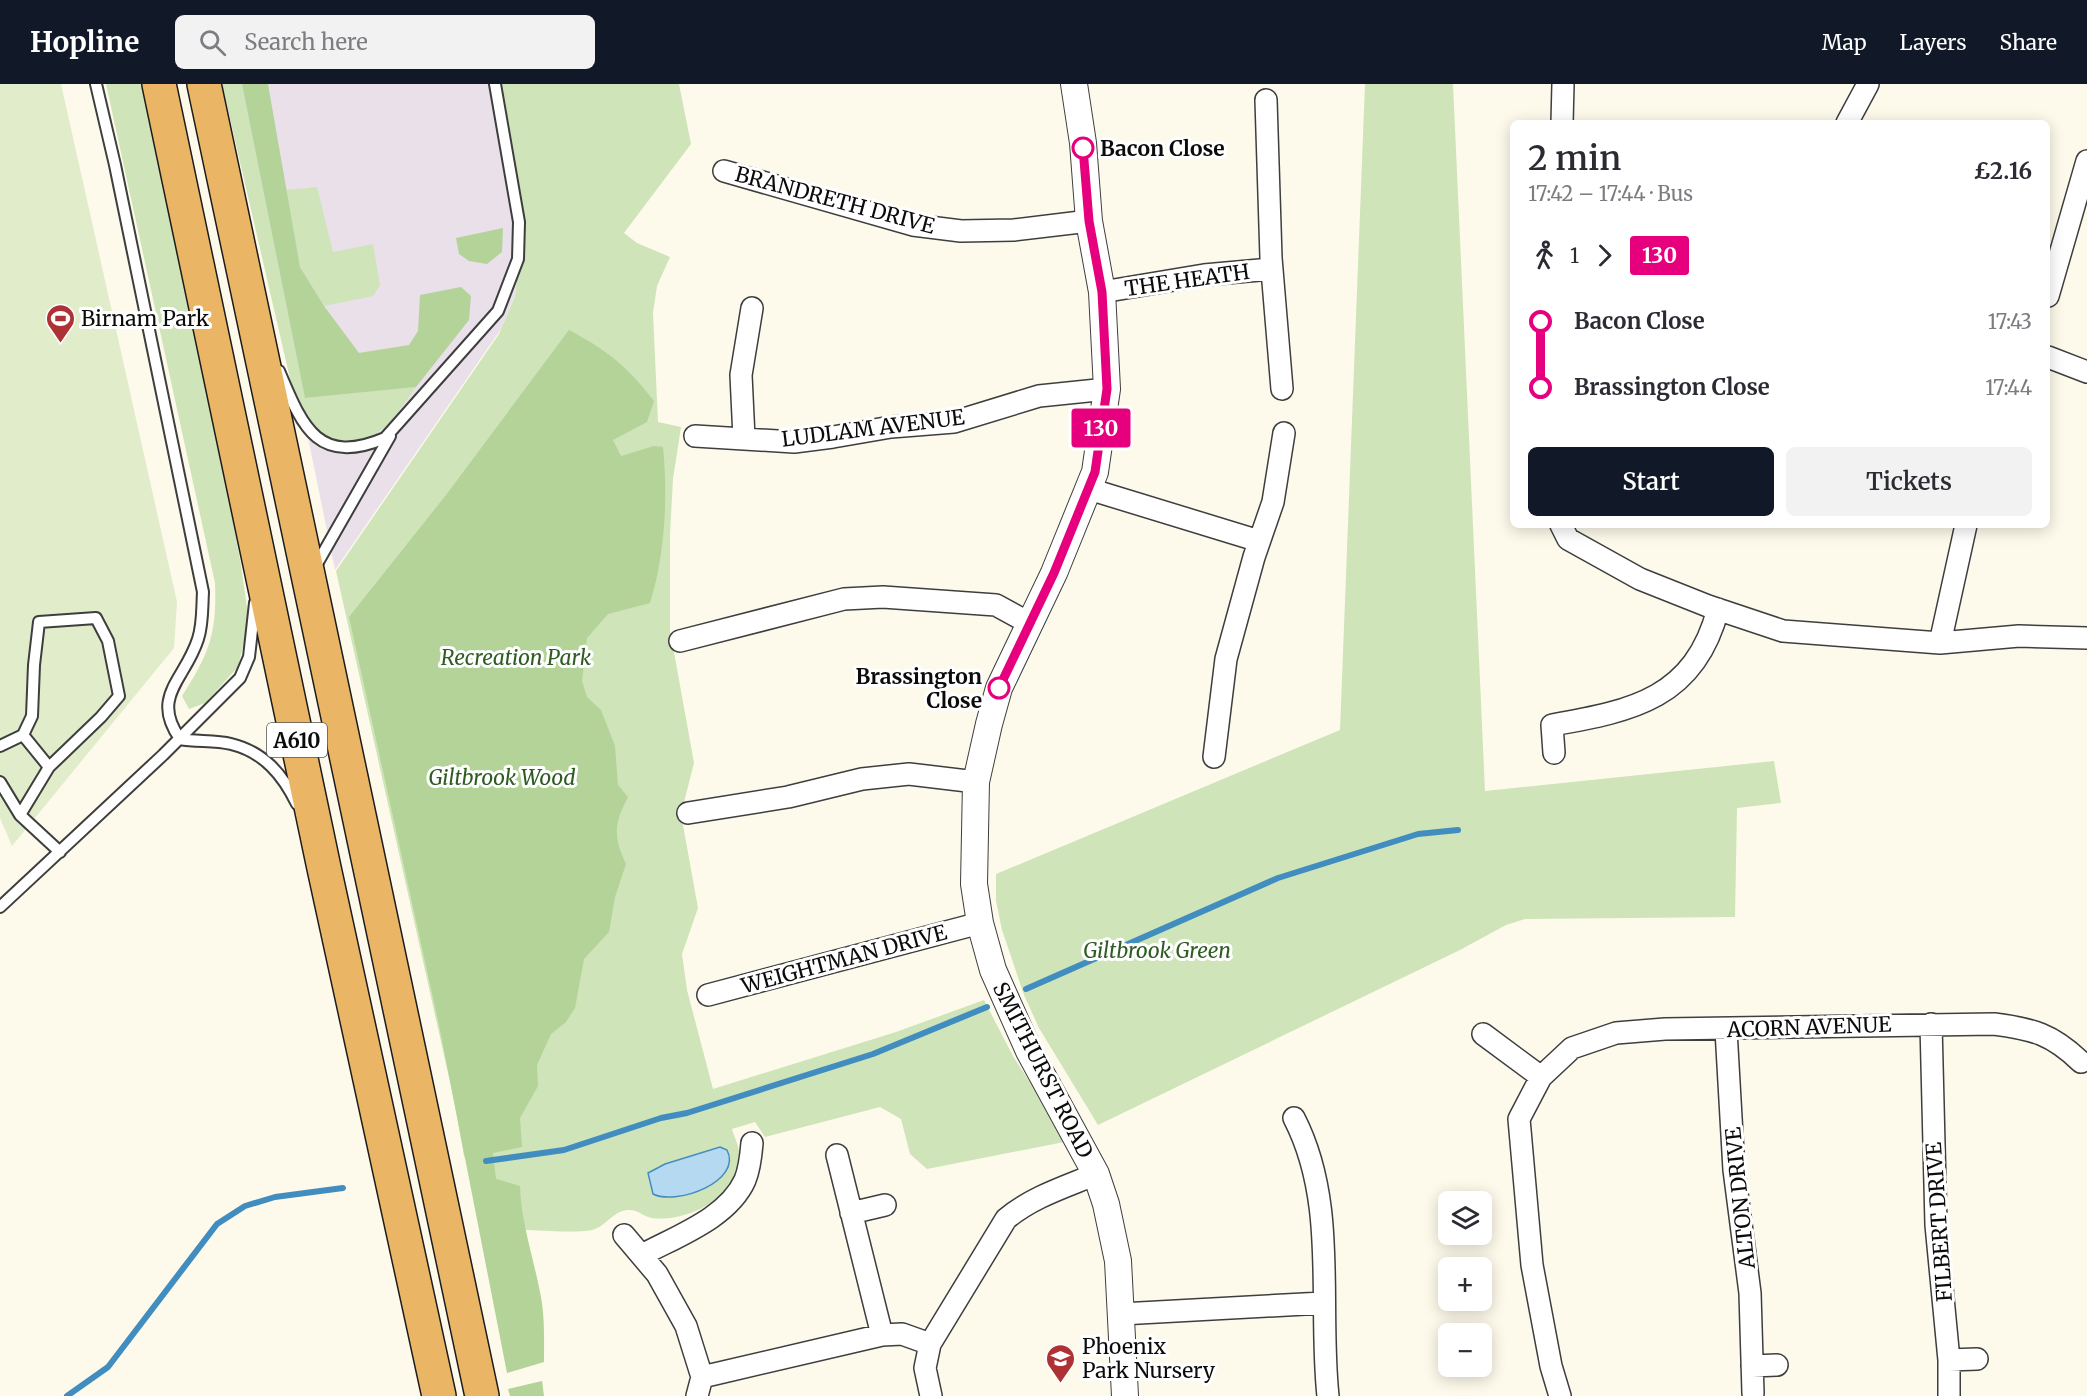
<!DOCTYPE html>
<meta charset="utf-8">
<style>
:root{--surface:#fff;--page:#f2f2f3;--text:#2b2b33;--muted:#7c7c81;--accent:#111827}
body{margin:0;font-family:Merriweather,serif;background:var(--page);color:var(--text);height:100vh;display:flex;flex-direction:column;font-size:22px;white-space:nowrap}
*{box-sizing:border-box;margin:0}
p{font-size:20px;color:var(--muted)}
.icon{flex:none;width:33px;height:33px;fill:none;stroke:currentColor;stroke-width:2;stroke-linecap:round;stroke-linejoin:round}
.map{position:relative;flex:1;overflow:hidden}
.details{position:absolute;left:1510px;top:36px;width:540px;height:408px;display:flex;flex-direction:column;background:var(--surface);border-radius:9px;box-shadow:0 3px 15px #0003}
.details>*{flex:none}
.badge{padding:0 12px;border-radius:4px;font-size:21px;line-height:39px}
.fabs{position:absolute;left:1438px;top:1107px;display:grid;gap:12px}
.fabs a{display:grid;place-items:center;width:54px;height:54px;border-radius:9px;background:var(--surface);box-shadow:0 3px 15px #0003;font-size:30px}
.map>.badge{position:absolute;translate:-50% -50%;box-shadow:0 0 0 3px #fff}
.legs{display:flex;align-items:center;gap:9px;height:66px;padding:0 18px;font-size:20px}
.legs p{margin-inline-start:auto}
.summary{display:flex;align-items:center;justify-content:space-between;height:102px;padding:0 18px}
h1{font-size:33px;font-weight:600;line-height:45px}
.button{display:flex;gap:12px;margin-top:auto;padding:12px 18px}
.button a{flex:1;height:69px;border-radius:9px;background:var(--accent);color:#fff;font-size:24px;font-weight:600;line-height:69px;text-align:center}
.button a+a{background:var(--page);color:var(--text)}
ul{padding:0 18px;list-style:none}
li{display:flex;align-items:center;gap:21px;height:66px;font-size:22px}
li i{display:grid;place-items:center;width:9px;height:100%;margin:0 8px;background:currentColor}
li i::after{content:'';width:15px;height:15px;margin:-8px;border:4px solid;border-radius:50%;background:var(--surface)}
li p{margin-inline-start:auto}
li:first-child i{background:linear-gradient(#0000 50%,currentColor 0)}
li:last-child i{background:linear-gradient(currentColor 50%,#0000 0)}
header{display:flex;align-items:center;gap:36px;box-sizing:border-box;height:84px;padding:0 30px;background:var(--accent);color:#fff}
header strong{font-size:28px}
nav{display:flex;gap:33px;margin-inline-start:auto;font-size:21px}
.search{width:420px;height:54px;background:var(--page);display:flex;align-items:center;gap:15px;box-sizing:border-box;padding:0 21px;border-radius:9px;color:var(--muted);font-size:22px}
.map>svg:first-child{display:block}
.industrial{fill:#e9e0ea}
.green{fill:#cfe4b9}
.forest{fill:#b3d399}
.pitch{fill:#e0ecca}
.water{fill:#b5d9f0;stroke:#428dc0;stroke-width:1.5}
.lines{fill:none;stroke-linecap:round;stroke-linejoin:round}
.stream{stroke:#428dc0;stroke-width:6}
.service-casing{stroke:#3e3e3e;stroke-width:14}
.minor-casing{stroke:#3e3e3e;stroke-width:24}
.tertiary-casing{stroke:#3e3e3e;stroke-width:28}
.trunk-casing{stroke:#1c1c1c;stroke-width:36}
.service{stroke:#fff;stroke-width:10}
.minor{stroke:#fff;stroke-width:21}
.tertiary{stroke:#fff;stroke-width:26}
.trunk{stroke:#eab666;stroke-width:33}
.line-1-casing{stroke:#fff;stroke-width:14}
.line-1{stroke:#e6007e;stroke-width:9}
.stop-1-dot{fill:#fff;stroke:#e6007e;stroke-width:3}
.labels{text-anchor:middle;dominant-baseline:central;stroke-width:6;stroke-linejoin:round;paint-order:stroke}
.shield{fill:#fff;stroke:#545454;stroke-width:1.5}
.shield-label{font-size:20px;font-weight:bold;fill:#0b0b0b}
.stop-label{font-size:21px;font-weight:bold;fill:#0b0b0b;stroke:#fff;text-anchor:start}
.street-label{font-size:21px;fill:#0b0b0b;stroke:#fff}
.poi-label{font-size:21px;fill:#0b0b0b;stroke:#fff;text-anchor:start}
.park-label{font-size:21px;font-style:italic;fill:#2e5c22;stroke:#fff}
</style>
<header>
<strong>Hopline</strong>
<div class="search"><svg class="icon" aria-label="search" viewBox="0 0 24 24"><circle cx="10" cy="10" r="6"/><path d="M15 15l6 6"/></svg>Search here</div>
<nav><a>Map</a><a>Layers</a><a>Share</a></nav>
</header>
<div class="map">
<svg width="2087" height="1312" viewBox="0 0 2087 1312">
<rect width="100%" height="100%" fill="#fdfaeb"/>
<!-- industrial -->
<path class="industrial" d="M236,0H492L522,154L515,211L501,245L335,486Z"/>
<!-- green -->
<path class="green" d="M106,0H152L241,481L249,538L238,583L205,619L189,625L182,612C209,570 217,550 215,499Z
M222,0H242L305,314L416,303C400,325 381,359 349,358C339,358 327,352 317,349L294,312Z
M493,0H679L691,60L624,149L637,159L670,173L657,202L653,229L658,338L681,343L673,395L670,450V546L694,679L681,730L698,824L682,870L687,906L713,1005L896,948L984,916L1014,974L1069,1057L927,1085L910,1070L901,1035L880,1023L765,1053L755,1038L732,1045C734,1052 738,1060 739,1067C744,1110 689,1139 652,1134C642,1132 638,1125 627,1126C612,1128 605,1143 592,1146C573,1150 525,1145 504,1145L464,1072L454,1016L336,487L499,250L515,212L522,155Z
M1365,0H1453L1485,707L1774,677L1781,719L1737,724L1735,833L1525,835L1506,841L1460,866L1098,1041L1039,944L1024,911L1002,846L996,817V790L1340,646Z
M317,103L333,168L373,160L380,201L373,212L324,222L300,183L286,106Z"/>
<!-- forest -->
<path class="forest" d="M242,0H268L300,183L324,222L359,269L409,261L418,247L420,211L461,203L471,212L469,236L416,303L305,314Z
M503,144L502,168L487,180L469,177L459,170L456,154Z
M569,246C608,267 627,282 654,317L647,338L613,356L621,372L654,362L663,363C668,413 665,471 650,519L608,530L587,554L582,597L587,613L601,626L615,662L618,701L628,713C614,740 613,752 626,780L615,813L609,848L584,875L575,924L566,938L551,950L537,981L538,1002L520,1034L522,1063L493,1069L496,1095L520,1102C521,1138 533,1172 540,1208C545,1231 544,1254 544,1278L507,1289L439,941L349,533L446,411Z
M542,1297L544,1312H510L508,1305Z"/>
<!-- pitch -->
<path class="pitch" d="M0,0H61L177,518L174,564L12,762L0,734Z"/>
<!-- water -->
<path class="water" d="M720,1063L727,1066C743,1097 677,1122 653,1110L648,1089L665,1080Z"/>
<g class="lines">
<!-- stream -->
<path class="stream" d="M1026,905L1278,794L1418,750L1458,746
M486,1077L564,1066L661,1034L687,1029L873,970L987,923
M67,1312L108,1283L217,1140L245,1122L275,1113L343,1104"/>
<defs>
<path id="service" d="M96,0L115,81L203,508C202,524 203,540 198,555C185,596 150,612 180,655C196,658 215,656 231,660C264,668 283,691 297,720
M279,287C302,341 317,383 385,354L498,227L518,175L519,138L495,0
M314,485L390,352
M23,651L49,683
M0,662L23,651L32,632L34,581L39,538L96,534L108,557L119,612L101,633L49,683L20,731
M0,698L20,731L60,768
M0,823L163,671L240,594L249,573L255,519"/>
<path id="minor" d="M1266,16L1271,174L1282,305
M1562,39L1563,0
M1847,39L1868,0
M724,87L913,141L961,147L1014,146L1089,137
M1102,208L1204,191L1271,185
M2048,212L2087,77
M2048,273L2087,288
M695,352L794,358L833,353L891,343L954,338L1039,312L1107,305
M744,354L741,291L752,224
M1089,405L1259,457
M1561,441L1568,455L1640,495L1708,522L1783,547L1940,559L2019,552L2087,554
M680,557L844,515L883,513L996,521L1029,539
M1940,559L1966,441
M1554,669L1552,641C1633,627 1695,614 1718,525
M1214,673L1226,575L1254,473L1273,418L1284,349
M688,729L788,713L862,695L909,690L976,698
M708,911L980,839
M1931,940L1936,1141L1949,1276
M1726,946L1734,1086L1750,1209L1753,1309
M1483,950L1541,993
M1294,1034C1338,1119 1318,1219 1328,1312
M837,1071L882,1251
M851,1129L885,1121
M624,1151L657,1190L686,1242L702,1293L697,1312
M642,1171C677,1152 728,1134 745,1096C750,1084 751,1071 752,1059
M1121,1230L1323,1219
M1752,1282L1777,1281
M702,1293L882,1251L902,1250L930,1260
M931,1312L925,1284L930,1260L1006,1135C1032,1113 1065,1103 1096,1090
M1560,1312L1551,1282L1532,1181L1519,1035L1541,993L1572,964L1616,949L1665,945L1994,940C2033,945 2052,950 2081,978
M1949,1312V1276L1977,1275"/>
<path id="tertiary" d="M1074,0L1083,59L1089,137L1102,208L1107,305L1095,388L1054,489L999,604L989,640L976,698L974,800L980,839L993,886L1029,967L1096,1090L1106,1120L1118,1177L1125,1312"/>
<path id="trunk" d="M159,0L324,784L439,1312
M204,0L482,1312"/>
</defs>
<!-- service casing -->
<use href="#service" class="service-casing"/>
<!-- minor casing -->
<use href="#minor" class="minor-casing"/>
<!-- tertiary casing -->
<use href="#tertiary" class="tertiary-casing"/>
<!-- trunk casing -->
<use href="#trunk" class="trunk-casing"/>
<!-- service -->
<use href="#service" class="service"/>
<!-- minor -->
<use href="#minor" class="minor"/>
<!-- tertiary -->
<use href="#tertiary" class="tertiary"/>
<!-- trunk -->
<use href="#trunk" class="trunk"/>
</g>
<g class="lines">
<defs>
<path id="line-1" d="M999,604L1054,489L1095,388L1107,305L1102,208L1089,137L1083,64"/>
</defs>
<!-- line-1 casing -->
<use href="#line-1" class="line-1-casing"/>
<!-- line-1 -->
<use href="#line-1" class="line-1"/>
</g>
<!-- icons -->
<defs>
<symbol id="stadium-pin" viewBox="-11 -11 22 30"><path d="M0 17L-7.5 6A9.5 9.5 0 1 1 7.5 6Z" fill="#ae3136" stroke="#fff"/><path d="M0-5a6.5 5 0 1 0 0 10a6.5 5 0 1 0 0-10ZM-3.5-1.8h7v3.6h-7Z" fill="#fff"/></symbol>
<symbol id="school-pin" viewBox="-11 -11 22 30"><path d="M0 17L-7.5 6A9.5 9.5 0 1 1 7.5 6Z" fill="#ae3136" stroke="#fff"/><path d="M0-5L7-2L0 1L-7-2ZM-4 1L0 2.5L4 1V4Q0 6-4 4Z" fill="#fff"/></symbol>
</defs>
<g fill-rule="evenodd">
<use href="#stadium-pin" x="44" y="218" width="33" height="45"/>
<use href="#school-pin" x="1044" y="1258" width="33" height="45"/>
</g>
<!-- markers -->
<g class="stop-1-dot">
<circle cx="1083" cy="64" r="10"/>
<circle cx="999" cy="604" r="10"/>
</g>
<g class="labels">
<!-- shield labels -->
<rect class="shield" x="267" y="639" width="60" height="34" rx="4.5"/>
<g class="shield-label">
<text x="297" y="656">A610</text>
</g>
<!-- stop labels -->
<g class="stop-label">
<text x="1100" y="64">Bacon Close</text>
<text x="982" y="592" text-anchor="end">Brassington<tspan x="982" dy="24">Close</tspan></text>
</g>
<!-- street labels -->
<g class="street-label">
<text transform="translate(835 116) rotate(15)">BRANDRETH DRIVE</text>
<text transform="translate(1187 196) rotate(-8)">THE HEATH</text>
<text transform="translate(873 344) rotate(-7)">LUDLAM AVENUE</text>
<text transform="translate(844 875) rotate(-15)">WEIGHTMAN DRIVE</text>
<text transform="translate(1809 943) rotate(-2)">ACORN AVENUE</text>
<text transform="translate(1043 986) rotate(63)">SMITHURST ROAD</text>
<text transform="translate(1740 1114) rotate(-96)">ALTON DRIVE</text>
<text transform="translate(1939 1138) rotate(-94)">FILBERT DRIVE</text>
</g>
<!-- poi labels -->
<g class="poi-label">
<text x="81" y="234">Birnam Park</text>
<text x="1082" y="1262">Phoenix<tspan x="1082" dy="24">Park Nursery</tspan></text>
</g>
<!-- park labels -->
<g class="park-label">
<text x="516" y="573">Recreation Park</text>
<text x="502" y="693">Giltbrook Wood</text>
<text x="1157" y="866">Giltbrook Green</text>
</g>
</g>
</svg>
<div class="fabs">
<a><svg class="icon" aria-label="layers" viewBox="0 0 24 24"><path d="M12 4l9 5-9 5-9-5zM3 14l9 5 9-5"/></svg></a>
<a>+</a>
<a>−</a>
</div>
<b class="badge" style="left:1101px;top:344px;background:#e6007e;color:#fff">130</b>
<section class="details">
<div class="summary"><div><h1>2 min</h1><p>17:42 – 17:44 · Bus</p></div><b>£2.16</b></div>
<div class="legs"><svg class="icon" aria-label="walk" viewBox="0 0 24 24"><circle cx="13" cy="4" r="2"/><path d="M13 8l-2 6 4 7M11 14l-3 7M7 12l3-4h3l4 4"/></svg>1<svg class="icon" aria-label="forward" viewBox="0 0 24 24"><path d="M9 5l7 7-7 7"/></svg><b class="badge" style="background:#e6007e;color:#fff">130</b></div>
<ul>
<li><i style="color:#e6007e"></i><b>Bacon Close</b><p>17:43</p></li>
<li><i style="color:#e6007e"></i><b>Brassington Close</b><p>17:44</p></li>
</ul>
<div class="button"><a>Start</a><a>Tickets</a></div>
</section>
</div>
